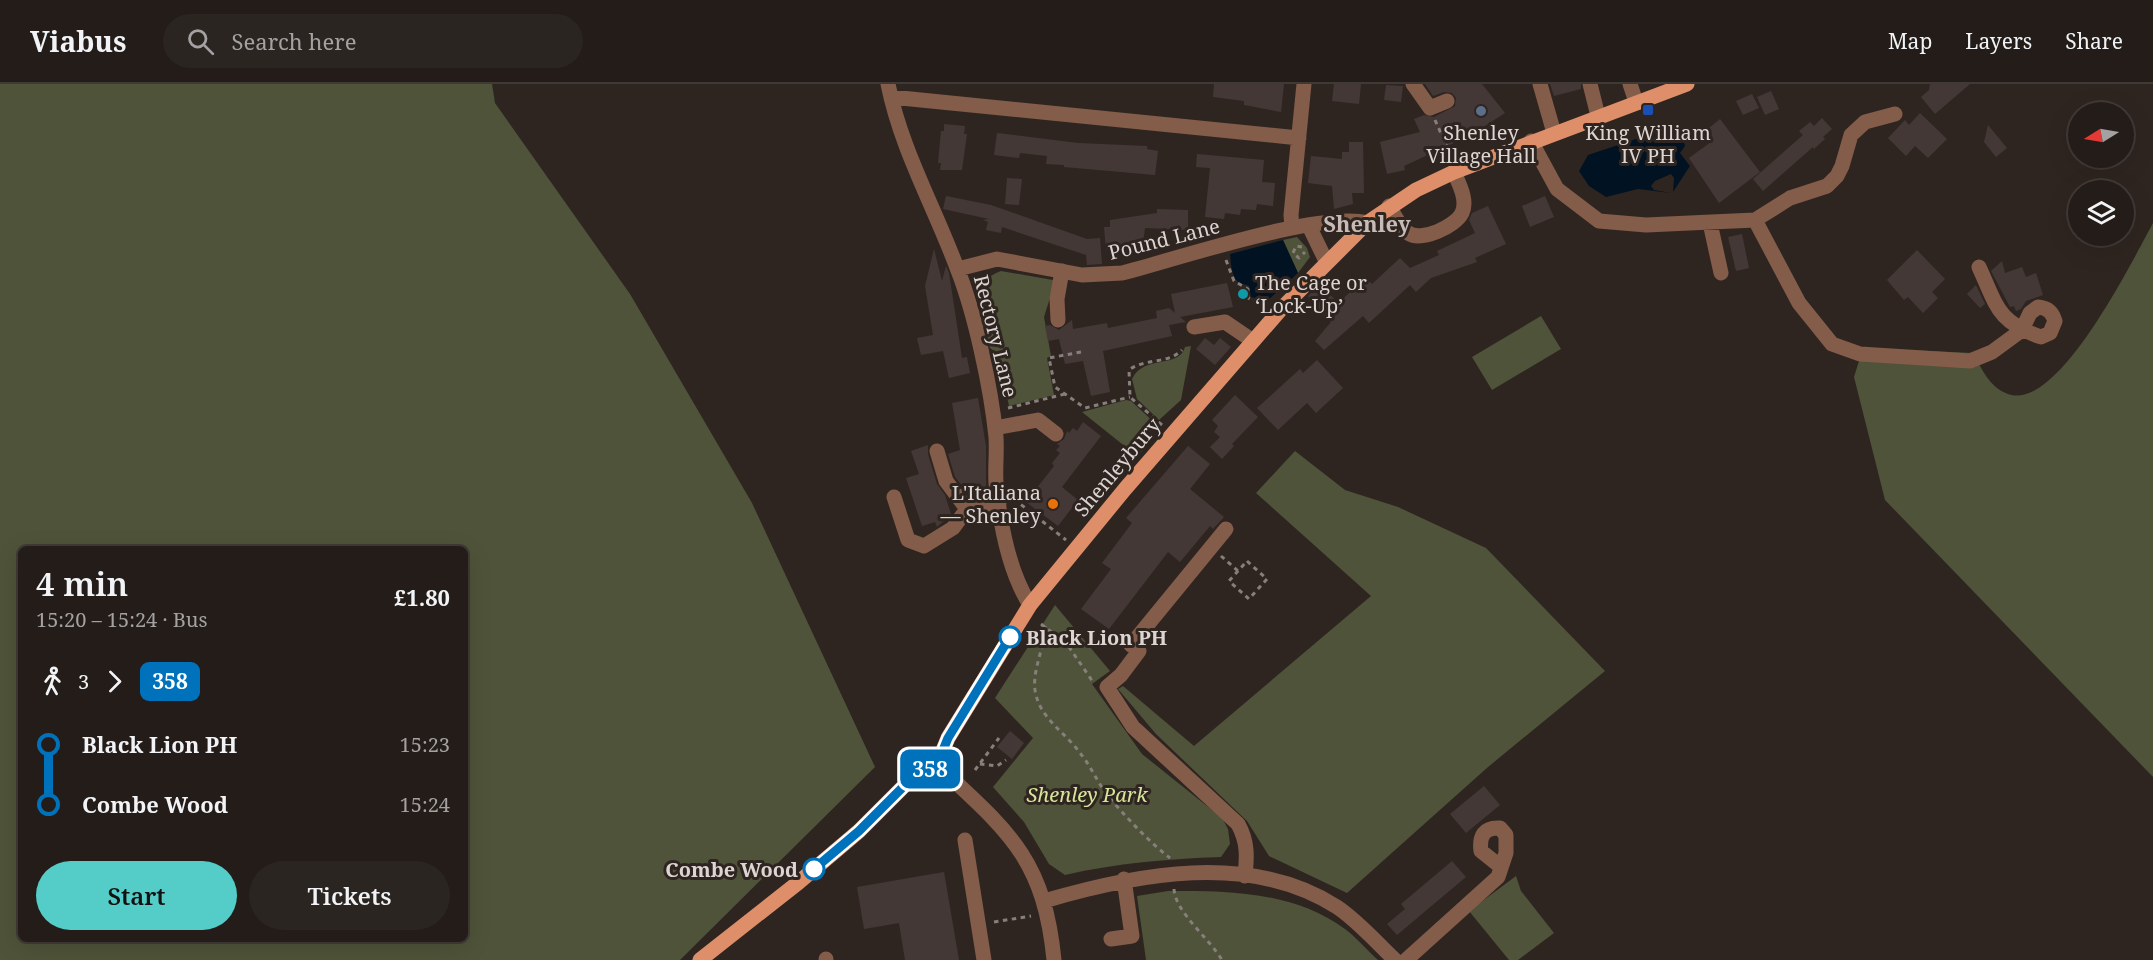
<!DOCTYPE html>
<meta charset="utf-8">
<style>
:root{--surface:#231c18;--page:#2b2521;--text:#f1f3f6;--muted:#a3a1a2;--line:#403a37;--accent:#54cdc8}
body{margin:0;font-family:"Noto Serif",serif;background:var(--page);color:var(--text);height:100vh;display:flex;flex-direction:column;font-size:22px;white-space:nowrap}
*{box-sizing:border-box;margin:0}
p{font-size:20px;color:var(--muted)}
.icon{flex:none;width:33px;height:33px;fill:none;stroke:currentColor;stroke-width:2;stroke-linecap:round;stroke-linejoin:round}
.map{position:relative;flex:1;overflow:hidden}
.sheet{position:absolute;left:18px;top:462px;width:450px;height:396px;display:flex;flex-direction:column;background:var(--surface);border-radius:9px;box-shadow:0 6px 24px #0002,0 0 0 2px var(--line)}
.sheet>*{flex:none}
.badge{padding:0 12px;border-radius:9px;font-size:21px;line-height:39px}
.needle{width:39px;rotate:259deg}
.controls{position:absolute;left:2068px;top:18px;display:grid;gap:12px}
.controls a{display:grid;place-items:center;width:66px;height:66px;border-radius:50%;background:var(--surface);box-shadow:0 6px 24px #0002,0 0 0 2px var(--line);font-size:30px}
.map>.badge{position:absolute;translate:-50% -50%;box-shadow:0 0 0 3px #fff}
.legs{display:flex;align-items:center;gap:9px;height:66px;padding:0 18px;font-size:20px}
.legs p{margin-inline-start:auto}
.headline{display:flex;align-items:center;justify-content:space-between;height:102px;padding:0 18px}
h1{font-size:33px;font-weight:600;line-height:45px}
.cta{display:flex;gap:12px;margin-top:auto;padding:12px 18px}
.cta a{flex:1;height:69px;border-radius:36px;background:var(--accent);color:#111;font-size:24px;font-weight:600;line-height:69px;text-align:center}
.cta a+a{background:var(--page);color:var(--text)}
ul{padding:0 18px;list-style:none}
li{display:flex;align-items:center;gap:21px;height:60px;font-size:22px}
li i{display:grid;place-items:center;width:9px;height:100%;margin:0 8px;background:currentColor}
li i::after{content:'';width:15px;height:15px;margin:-8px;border:4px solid;border-radius:50%;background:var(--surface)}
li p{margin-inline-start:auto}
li:first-child i{background:linear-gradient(#0000 50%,currentColor 0)}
li:last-child i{background:linear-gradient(currentColor 50%,#0000 0)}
header{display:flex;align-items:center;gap:36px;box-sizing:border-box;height:84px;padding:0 30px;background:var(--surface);border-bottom:2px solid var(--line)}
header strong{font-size:28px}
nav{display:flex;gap:33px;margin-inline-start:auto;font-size:21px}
.search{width:420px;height:54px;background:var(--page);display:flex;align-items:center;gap:15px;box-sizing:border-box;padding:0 21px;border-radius:33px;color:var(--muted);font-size:22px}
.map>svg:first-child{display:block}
.green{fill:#4e5339;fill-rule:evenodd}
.water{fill:#011322}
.building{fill:#443837}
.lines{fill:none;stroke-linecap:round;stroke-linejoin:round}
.path{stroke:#877f7b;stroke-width:3;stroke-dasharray:4.5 4.5;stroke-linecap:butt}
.minor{stroke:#835c4a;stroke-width:15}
.major{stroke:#de8f69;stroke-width:15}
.line-1-casing{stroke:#fff;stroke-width:14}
.line-1{stroke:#0072bc;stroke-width:9}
.transit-dot{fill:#1a4fb4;stroke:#2f2520;stroke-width:2}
.service-dot{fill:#5c6f8a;stroke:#2f2520;stroke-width:2}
.culture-dot{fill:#0f9aa8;stroke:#2f2520;stroke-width:2}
.food-dot{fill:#e8710a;stroke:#2f2520;stroke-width:2}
.stop-1-dot{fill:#fff;stroke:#0072bc;stroke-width:3}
.labels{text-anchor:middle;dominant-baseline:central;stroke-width:6;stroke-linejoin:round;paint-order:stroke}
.poi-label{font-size:20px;fill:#dcd5d2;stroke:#2f2520}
.street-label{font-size:20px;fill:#dcd5d2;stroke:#2f2520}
.stop-label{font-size:20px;font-weight:bold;fill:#dcd5d2;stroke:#2f2520;text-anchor:start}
.park-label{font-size:20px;font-style:italic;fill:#d7e69a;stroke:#2f2520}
.quarter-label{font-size:22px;font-weight:bold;fill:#c8bbb5;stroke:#2f2520}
</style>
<header>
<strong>Viabus</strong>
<div class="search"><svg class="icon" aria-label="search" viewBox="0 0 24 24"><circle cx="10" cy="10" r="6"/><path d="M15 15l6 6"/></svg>Search here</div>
<nav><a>Map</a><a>Layers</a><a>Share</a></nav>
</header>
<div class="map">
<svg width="2153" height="876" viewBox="0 0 2153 876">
<rect width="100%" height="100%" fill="#2f2520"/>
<!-- green -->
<path class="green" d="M0,0H492L495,19L630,210L752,419L875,683L680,876H0ZM21,465H465V855H21Z
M2153,139V693L1885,416L1854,293L1863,264L1973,269C1982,285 1989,303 2008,310C2058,329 2133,175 2153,139Z
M1297,153L1307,164L1310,173L1298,189L1283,156Z
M1001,187L1053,196L1054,201L1044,233L1051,272L1047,274L1054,311L1009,322L998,270L990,264L979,216C979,201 987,192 1001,187Z
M1541,232L1561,265L1492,306L1472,273Z
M1191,262L1181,316L1159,336L1137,315L1132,295C1144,270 1179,285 1185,263Z
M1126,316L1131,317L1156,340L1144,354V365L1137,372L1082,328Z
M1295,367L1345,406L1398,423L1486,464L1605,587L1488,683L1347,809L1269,772L1247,737L1156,650L1118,605L1123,602L1194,662L1371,512L1256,409Z
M1055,521L1110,587L1092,600L1142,670L1222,734L1228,745L1230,760L1221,773C1167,775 1117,779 1065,791L1049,780L1024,738L993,703L1033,654L995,614Z
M1516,792L1521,807L1554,849L1518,876H1509L1469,827Z
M1168,807C1229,807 1293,807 1345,845C1357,854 1367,866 1378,876H1146L1137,812Z"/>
<!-- water -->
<path class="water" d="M1672,43L1680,45L1685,62L1680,69L1690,82L1673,108L1674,94L1671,90L1655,97L1651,102L1654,106L1671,109L1638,105L1606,113L1589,102L1579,87L1588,71Z
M1283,156L1298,189L1267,217L1251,213L1249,202C1246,200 1243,201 1240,199C1231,194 1231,178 1230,170Z"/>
<!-- building -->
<path class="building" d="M1214,0H1284L1281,28L1244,21V17L1213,13Z
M1334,0H1361L1359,20L1332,17Z
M1425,0H1482L1505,29L1471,51L1404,82L1405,86L1387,90L1380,58L1420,48L1414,35L1424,31L1434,33L1455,22L1456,14L1452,9L1444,8L1433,12Z
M1550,0H1581V5L1554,12Z
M1930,0H1970L1935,30L1921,13L1929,6Z
M1386,1L1403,2L1401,18L1384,16Z
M1771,7L1779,25L1765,31L1757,13Z
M1752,10L1759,24L1743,31L1736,17Z
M1920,29L1947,55L1928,74L1915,62L1906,72L1888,54L1905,36L1909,41Z
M1822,34L1832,45L1823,53L1825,55L1814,65L1813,63L1763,107L1753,95L1803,51L1799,47L1810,38L1814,42Z
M1720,35L1760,88L1719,119L1689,74L1711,58L1704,48Z
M944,40L965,42L964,50H967L962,86H940L941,79H938L941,47H944Z
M1988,41L2007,64L1996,73L1984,58Z
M997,49L1078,59L1147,62V65L1158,67L1155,91L1064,83V81L1046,80L1047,72L1020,69L1019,74L994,71Z
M1349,58H1363L1364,109H1352L1353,120L1334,125L1332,102L1308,99L1311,72L1342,75V68H1349Z
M1197,70L1264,76L1262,98L1275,99L1273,122L1257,120L1256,126L1241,125L1240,131L1225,129L1224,135L1205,133L1210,84L1196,83Z
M1007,94L1022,95L1019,121L1005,120Z
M946,112L991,121L1087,155L1100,154L1102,180L1087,181L1086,171L1002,143L1001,149L986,146L988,138L983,136L989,135L943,125Z
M1545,112L1554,133L1530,143L1522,122Z
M1488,122L1506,160L1475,174L1477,178L1431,194L1416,208L1410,201L1369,239L1363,232L1324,266L1315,257L1331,238L1308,212L1320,200L1338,219L1366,194L1372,200L1400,174L1410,184L1439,171L1437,167L1475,149L1469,136L1472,129Z
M1157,125L1188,126V146L1145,144L1143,159L1120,161L1121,165L1106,166L1104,143H1110V136L1157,129Z
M1742,150L1749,184L1736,187L1728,153Z
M934,165L942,197L946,182L949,189L962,274L967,273L970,289L949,294L943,267L921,271L917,254L933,251L925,202Z
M1917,166L1945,195L1932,208L1938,214L1923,229L1908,213L1904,216L1887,196Z
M2002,177L2005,189L2022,183L2026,193L2036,189L2043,211L2026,217L2021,225L2016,227L2014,222L2010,223L1991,187Z
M1227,199L1233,223L1180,233L1186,238L1169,241L1172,252L1103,267L1110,308L1091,312L1083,277L1065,280L1059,255L1048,257L1045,242L1050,241L1059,246L1072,236L1073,245L1107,239L1108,244L1157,234L1156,227L1169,224L1175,229L1171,210Z
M1976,201L1985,220L1980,224L1967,210Z
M1205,254L1214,261L1220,254L1231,263L1215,281L1196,265Z
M1317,276L1343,304L1316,329L1307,319L1278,346L1257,324L1300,285L1303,289Z
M1235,311L1258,333L1232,360L1234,362L1222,375L1210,363L1220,353L1214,348L1218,342L1212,336Z
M978,314L986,362V403H963L955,393L948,370L960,366L952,319Z
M1083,338L1101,352L1062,403L1078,416L1058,442L1026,418L1054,382L1052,379L1060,369L1056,366L1060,362L1057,360L1064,355L1067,347L1069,349L1073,344L1077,347Z
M928,361V370L937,400L945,411L951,430L937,443L935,438L922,442L906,394L919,390L911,367Z
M1188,362L1210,380L1190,405L1224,433L1213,445L1210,442L1180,478L1168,468L1109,545L1081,525L1111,485L1102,479L1132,439L1126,434Z
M1010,647L1024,659L1012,675L997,663Z
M1484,702L1500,721L1466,749L1450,730Z
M1452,777L1466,793L1397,851L1387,840L1405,825L1401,820Z
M944,788L959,876H905L899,839L864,845L857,803Z"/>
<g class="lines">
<!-- path -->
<path class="path" d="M1435,36L1452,74
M1302,163L1296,162L1293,169L1299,174L1305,168
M1226,176L1234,197L1248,205V214L1266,221
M1081,268L1049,274L1055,303L1085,324L1130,313
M1008,324L1065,310
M1162,341L1130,313L1129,286C1145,274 1169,280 1182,266
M1014,415L1066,456
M1221,472L1238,487
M1247,477L1267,495L1249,515L1229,497Z
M1041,540L1067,560L1093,598
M1045,542C1045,564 1030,590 1036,611C1042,636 1066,649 1080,669C1091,682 1097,698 1108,712C1126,733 1148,757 1170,774
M980,680L997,682L1006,676
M975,686L999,654
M1174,805C1175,828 1210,855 1222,876
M994,838L1031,832"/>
<!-- minor -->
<path class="minor" d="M888,0C901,65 934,122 957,184C975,229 991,304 996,353C997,368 995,384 996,399C1000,440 1008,486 1030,521
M1413,0L1430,24L1447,17
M1540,0L1554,49
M1590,0L1598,32
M1630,0L1636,18
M891,13L1299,54
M1531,57L1557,105L1599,137L1646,141L1755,136L1799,219L1832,260L1860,270L1970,277L1992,268L2022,246L2030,229L2038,223C2048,224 2052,228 2055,237L2050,249L2041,253C1997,238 1997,222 1979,183
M1389,122C1394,130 1400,143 1408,149C1421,158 1455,143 1462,129C1468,116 1459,100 1454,88
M1755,136L1790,114L1827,102L1837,92L1842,82L1851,51L1865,38L1895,30
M1710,139L1721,189
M1309,142L1326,177
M1292,144L1291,131L1304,0
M958,185L997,175L1082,191L1122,189C1174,176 1322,126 1367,139
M1058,236L1057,215L1062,187
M1194,243L1225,238L1253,257
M995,344L1038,336L1056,350
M937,367L946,397L967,425
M894,413L908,456L924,462L953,444L967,425L999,419
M1226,445L1131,561L1139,567L1121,591L1107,603L1133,643L1238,740C1248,758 1247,773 1245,792
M937,681C1008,747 1044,774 1054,876
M965,756L984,876
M1044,817C1136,790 1250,767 1337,823C1358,837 1377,859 1395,876
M1111,855L1132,852L1124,795
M826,876V875
M1406,876L1498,793L1506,769V751L1500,744C1484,743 1479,752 1481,767L1501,783"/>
<!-- major -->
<path class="major" d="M700,876L799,798L859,747L910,696L937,681L948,654L1030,521L1125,405L1281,225L1367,139L1416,106L1454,88L1687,0"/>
</g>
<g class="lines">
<defs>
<path id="line-1" d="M814,785L859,747L910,696L937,681L948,654L1010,553"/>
</defs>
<!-- line-1 casing -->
<use href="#line-1" class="line-1-casing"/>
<!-- line-1 -->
<use href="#line-1" class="line-1"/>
</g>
<!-- markers -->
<rect class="transit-dot" x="1642" y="20" width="12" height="12" rx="3"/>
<circle class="service-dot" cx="1481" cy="27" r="6"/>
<circle class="culture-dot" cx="1243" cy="210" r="6"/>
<circle class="food-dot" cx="1053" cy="420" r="6"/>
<g class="stop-1-dot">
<circle cx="1010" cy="553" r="10"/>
<circle cx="814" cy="785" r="10"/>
</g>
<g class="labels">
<!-- poi labels -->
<g class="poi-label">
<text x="1481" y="48">Shenley<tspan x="1481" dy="23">Village Hall</tspan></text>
<text x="1648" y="48">King William<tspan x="1648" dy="23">IV PH</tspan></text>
<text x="1255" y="198" text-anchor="start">The Cage or<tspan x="1255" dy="23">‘Lock-Up’</tspan></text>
<text x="1041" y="408" text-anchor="end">L'Italiana<tspan x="1041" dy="23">— Shenley</tspan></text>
</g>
<!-- street labels -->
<g class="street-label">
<text transform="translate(1164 155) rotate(-14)">Pound Lane</text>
<text transform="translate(996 252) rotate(76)">Rectory Lane</text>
<text transform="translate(1117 383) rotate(-50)">Shenleybury</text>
</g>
<!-- stop labels -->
<g class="stop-label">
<text x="1026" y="553">Black Lion PH</text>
<text x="798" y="785" text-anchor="end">Combe Wood</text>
</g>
<!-- park labels -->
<g class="park-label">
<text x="1087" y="710">Shenley Park</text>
</g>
<!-- quarter labels -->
<g class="quarter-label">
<text x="1367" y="139">Shenley</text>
</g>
</g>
</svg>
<div class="controls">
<a><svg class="needle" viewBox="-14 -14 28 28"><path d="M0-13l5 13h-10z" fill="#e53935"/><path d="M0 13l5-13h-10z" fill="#a3a1a2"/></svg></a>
<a><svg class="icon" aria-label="layers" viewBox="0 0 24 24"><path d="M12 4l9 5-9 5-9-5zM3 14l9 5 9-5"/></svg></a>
</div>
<b class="badge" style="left:930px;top:685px;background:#0072bc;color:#fff">358</b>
<section class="sheet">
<div class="headline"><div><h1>4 min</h1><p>15:20 – 15:24 · Bus</p></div><b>£1.80</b></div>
<div class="legs"><svg class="icon" aria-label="walk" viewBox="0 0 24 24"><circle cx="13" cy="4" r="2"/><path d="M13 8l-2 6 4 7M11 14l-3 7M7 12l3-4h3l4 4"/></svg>3<svg class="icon" aria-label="forward" viewBox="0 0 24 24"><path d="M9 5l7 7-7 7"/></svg><b class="badge" style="background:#0072bc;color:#fff">358</b></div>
<ul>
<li><i style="color:#0072bc"></i><b>Black Lion PH</b><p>15:23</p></li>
<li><i style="color:#0072bc"></i><b>Combe Wood</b><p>15:24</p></li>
</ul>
<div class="cta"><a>Start</a><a>Tickets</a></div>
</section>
</div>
